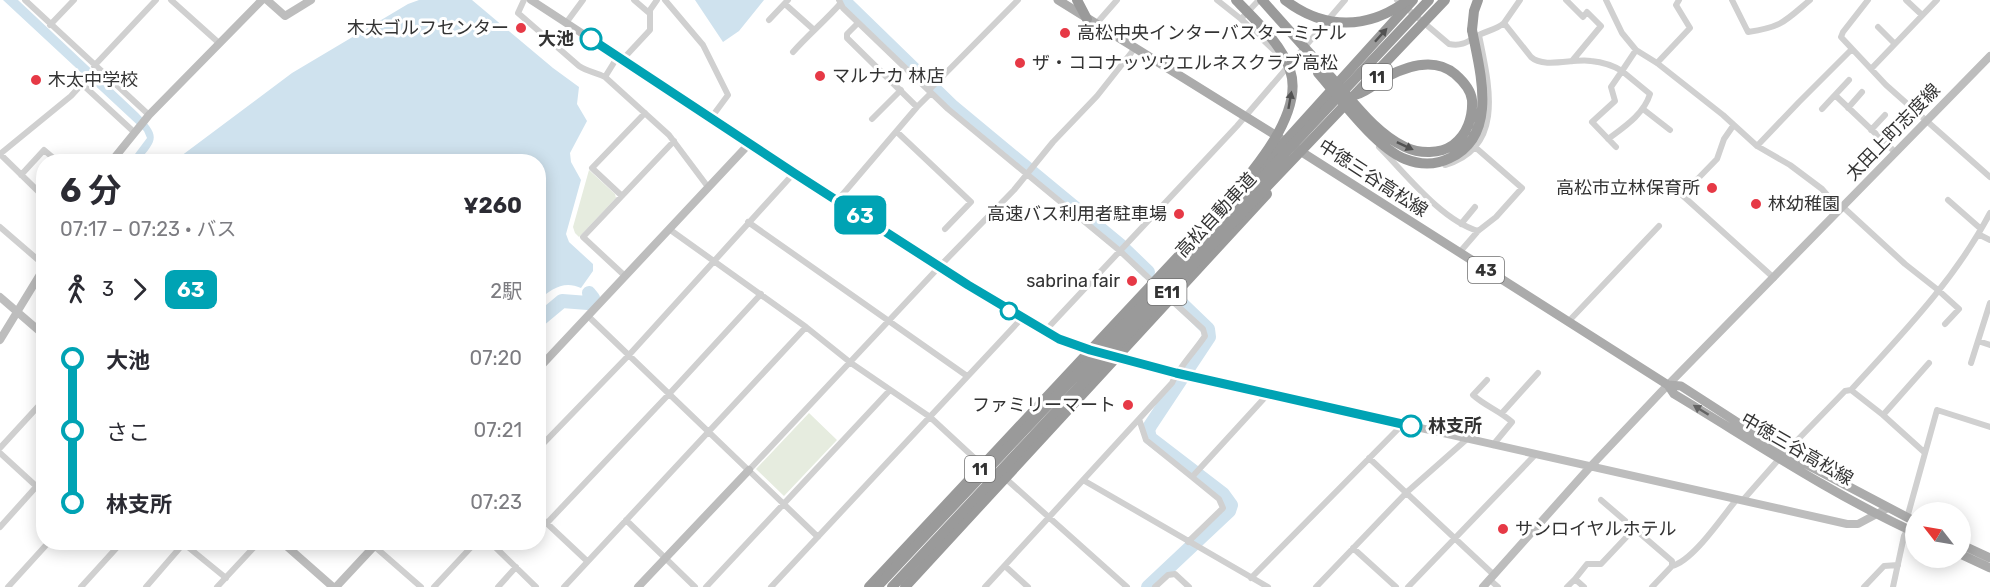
<!DOCTYPE html>
<html lang="ja">
<meta charset="utf-8">
<style>
:root{--surface:#fff;--page:#f2f2f3;--text:#2b2b33;--muted:#7c7c81}
body{margin:0;font-family:Rubik,"Noto Sans JP",sans-serif;background:var(--page);color:var(--text);height:100vh;display:flex;flex-direction:column;font-size:22px;white-space:nowrap}
*{box-sizing:border-box;margin:0}
p{font-size:20px;color:var(--muted)}
.icon{flex:none;width:33px;height:33px;fill:none;stroke:currentColor;stroke-width:2;stroke-linecap:round;stroke-linejoin:round}
.map{position:relative;flex:1;overflow:hidden}
.panel{position:absolute;left:36px;top:154px;width:510px;height:396px;display:flex;flex-direction:column;background:var(--surface);border-radius:24px;box-shadow:0 3px 15px #0003}
.panel>*{flex:none}
.badge{padding:0 12px;border-radius:9px;font-size:21px;line-height:39px}
.needle{width:39px;rotate:301deg}
.fabs{position:absolute;left:1905px;top:502px;display:grid;gap:12px}
.fabs a{display:grid;place-items:center;width:66px;height:66px;border-radius:50%;background:var(--surface);box-shadow:0 3px 15px #0003;font-size:30px}
.map>.badge{position:absolute;translate:-50% -50%;box-shadow:0 0 0 3px #fff}
.legs{display:flex;align-items:center;gap:9px;height:66px;padding:0 24px;font-size:20px}
.legs p{margin-inline-start:auto}
.head{display:flex;align-items:center;justify-content:space-between;height:102px;padding:0 24px}
h1{font-size:33px;font-weight:700;line-height:45px}
ul{padding:0 24px;list-style:none}
li{display:flex;align-items:center;gap:21px;height:72px;font-size:22px}
li i{display:grid;place-items:center;width:9px;height:100%;margin:0 8px;background:currentColor}
li i::after{content:'';width:15px;height:15px;margin:-8px;border:4px solid;border-radius:50%;background:var(--surface)}
li p{margin-inline-start:auto}
li:first-child i{background:linear-gradient(#0000 50%,currentColor 0)}
li:last-child i{background:linear-gradient(currentColor 50%,#0000 0)}
.map>svg:first-child{display:block}
.green{fill:#e6ecdf}
.water{fill:#cfe2ee}
.lines{fill:none;stroke-linecap:round;stroke-linejoin:round}
.river{stroke:#cfe2ee;stroke-width:14}
.street{stroke:#d0d0d0;stroke-width:6}
.secondary{stroke:#bdbdbd;stroke-width:8}
.primary{stroke:#ababab;stroke-width:9}
.highway{stroke:#9a9a9a;stroke-width:10}
.highway-bridge{stroke:#9a9a9a;stroke-width:10}
.oneway{fill:#525252}
.oneway2{fill:#636363}
.line-1-casing{stroke:#fff;stroke-width:14}
.line-1{stroke:#00a3b4;stroke-width:9}
.poi-dot{fill:#e63946;stroke:#fff;stroke-width:2}
.stop-1-dot{fill:#fff;stroke:#00a3b4;stroke-width:3}
.labels{text-anchor:middle;dominant-baseline:central;stroke-width:6;stroke-linejoin:round;paint-order:stroke}
.shield{fill:#fff;stroke:#707070;stroke-width:1.5}
.shield-label{font-size:16px;font-weight:bold;fill:#333}
.poi-label{font-size:18px;fill:#333;stroke:#fff;text-anchor:start}
.stop-label{font-size:18px;font-weight:bold;fill:#333;stroke:#fff;text-anchor:end}
.street-label{font-size:18px;fill:#333;stroke:#fff}
</style>
<div class="map">
<svg width="1990" height="587" viewBox="0 0 1990 587">
<rect width="100%" height="100%" fill="#fff"/>
<!-- green -->
<path class="green" d="M589,170L615,194L616,198L579,237L575,233L573,227Z
M809,413L837,440L784,496L756,469Z"/>
<!-- water -->
<path class="water" d="M3,0H18L138,113C159,136 159,138 138,162H129L147,138L144,131Z
M419,0H472L553,68L579,87L577,104L587,121L570,153L571,162L581,180L566,234L569,242L593,264V271L581,288C564,280 551,289 539,300L538,162H173L292,73L408,4Z
M695,0H764L739,31L723,42Z"/>
<g class="lines">
<!-- river -->
<path class="river" d="M845,0L847,4L953,107L1121,246L1148,272
M538,321L562,301L588,303L593,298L589,293
M1148,587L1229,511L1231,505L1223,494L1150,438L1148,430L1150,426L1209,337L1208,329L1182,304"/>
<!-- street -->
<path class="street" d="M25,0L149,115
M171,0L219,43
M524,0L518,13L579,66C588,72 596,72 605,77L669,135L708,187
M634,0L648,12L650,10
M665,0L703,45L728,95L711,118
M839,0L843,8L948,109L1120,251L1154,283
M1217,0L1241,19
M1259,0L1241,19L1278,54
M1397,0L1449,44C1464,47 1469,40 1481,34C1490,30 1497,29 1504,23L1531,57C1544,69 1574,58 1591,61C1601,62 1614,66 1622,71L1636,50L1657,63L1723,115L1757,146L1790,165L1822,189L1840,210
M1566,0L1583,17L1587,12L1601,26L1572,61
M1606,0L1622,33L1636,50
M1732,0L1748,32C1782,27 1784,22 1810,0
M1868,0L1843,32L1841,37L1886,85L1990,177
M1906,0L1922,15
M785,4L813,29
M769,20L788,0
M566,23L583,0
M858,23L847,34V38L917,107
M1504,23L1520,0
M1096,24L1117,0
M50,25L74,0
M1878,27L1895,44
M793,52C808,35 825,21 840,4
M623,59L650,30V10L657,0
M1657,63L1690,28L1676,5L1679,0
M94,66L156,0
M1871,69L1937,0
M605,77L618,56
M1849,80L1835,95L1896,153
M929,90L1018,0
M1848,108L1862,92
M1643,109L1670,130
M1822,109L1835,95
M872,119L901,90
M1733,126L1724,139L1717,159L1682,195L1774,278
M1871,130L1885,115
M897,132L971,202L945,229
M1608,139C1624,127 1644,114 1650,94L1622,71L1611,87L1615,101L1592,122L1616,147
M1757,146L1799,102L1852,49
M1379,147C1406,174 1441,220 1478,231
M0,154L71,96L82,84L134,132
M0,154L44,197
M1445,165C1507,147 1488,81 1479,35
M21,175L44,150L58,162
M622,196L592,168L645,113
M1948,200L1981,229
M837,201L917,107L931,93
M1843,207L1905,264L1938,290L1959,309L1945,324
M748,222L967,376
M1461,224L1475,207
M0,227L44,265
M669,229L806,327L851,363L930,417L983,466
M1978,234L1990,240
M1459,253L1478,231L1496,217L1522,188L1475,147
M625,276L583,237L674,141
M588,316L818,537
M1568,322L1659,226
M1045,331L1237,126L1345,0
M1978,341L1990,345
M1971,363L1990,303
M1487,380L1473,395C1485,406 1500,411 1512,422L1493,445
M1851,390L1883,415L1929,363
M1502,413L1538,373
M1883,415L1924,452
M1139,419L1146,440L1192,477
M0,448L44,400
M538,449L629,355L794,173
M0,453L36,486
M1369,458L1494,575
M749,470L940,266L1014,190L1053,142L1097,96L1135,48
M1005,478L1127,587
M1083,480L1268,587
M1601,500L1672,561V566L1652,587
M1743,500L1779,459L1845,391L1851,390C1901,335 1955,280 1990,213
M538,515L587,561
M1907,518L1937,410L1990,427
M626,520L695,587
M547,523L670,393L761,294
M0,527L44,478
M1188,542L1223,508L1219,499L1192,477L1269,393
M183,543L226,578
M491,543L536,587
M374,546L421,587
M1353,548L1396,587
M1005,566L1028,587
M1672,566C1693,561 1722,517 1737,499
M1251,578L1403,424
M1575,579L1587,564H1601L1634,529
M1490,580L1498,587
M8,587L48,543
M81,587L121,543
M146,587L184,543
M217,587L258,543
M434,587L475,543
M498,587L516,567
M564,587L806,327
M706,587L890,390
M771,587L1022,318
M985,587L1172,383C1179,367 1195,351 1205,336L1203,329L1170,299
M1155,587L1168,575L1175,574L1189,587
M1316,587L1407,492L1467,439
M1408,587L1535,455
M1567,587L1575,579L1584,587
M1864,587L1884,566L1898,565
M1893,587L1904,536L1909,527"/>
<!-- secondary -->
<path class="secondary" d="M267,0L285,16L311,0
M531,0C660,84 787,169 917,251C970,285 1034,335 1095,352
M111,162L149,115L262,0
M0,297L44,335
M0,340L44,268
M1113,357L1176,373L1847,524H1858L1888,508
M538,369L749,144
M283,543L333,587
M336,587L377,543
M638,587L749,470
M1483,587L1590,467L1661,392L1990,56"/>
<!-- primary -->
<path class="primary" d="M1058,0L1280,138
M1297,149L1668,385L1674,394C1754,442 1831,494 1916,533
M1668,385L1681,386L1785,453L1916,522
M1960,544L1990,558
M1960,554L1990,568"/>
<!-- highway -->
<path class="highway" d="M1077,0L1087,19
M1472,30L1474,11L1478,0
M1252,178L1413,0
M869,587L1215,217
M905,587L1267,194"/>
<!-- highway-bridge -->
<path class="highway-bridge" d="M1262,0C1287,28 1313,57 1338,85C1358,108 1378,134 1405,147C1420,154 1440,154 1453,145C1467,135 1473,117 1472,100C1471,90 1463,81 1455,74C1435,57 1407,66 1386,77C1374,83 1371,90 1355,95
M1285,0C1324,30 1368,30 1408,0
M1318,73C1340,98 1375,147 1405,159C1420,165 1436,165 1450,158C1499,135 1480,72 1472,30
M1208,224C1237,189 1307,119 1290,70C1281,43 1255,20 1236,0
M877,587L1429,0
M892,587L1218,238L1445,0"/>
</g>
<!-- one-way arrows -->
<defs><path id="oneway-solid" d="M-6-.8H1V-3.2L6.5 0L1 3.2V.8H-6Z" transform="scale(1.5)"/></defs>
<g class="oneway">
<use href="#oneway-solid" transform="translate(1381 35) rotate(-48)"/>
<use href="#oneway-solid" transform="translate(1290 100) rotate(-80)"/>
<use href="#oneway-solid" transform="translate(1405 146) rotate(25)"/>
</g>
<use class="oneway2" href="#oneway-solid" transform="translate(1701 410) rotate(-148)"/>
<g class="lines">
<defs>
<path id="line-1" d="M591,39L794,173L968,285L1059,339L1090,350L1176,373L1411,426"/>
</defs>
<!-- line-1 casing -->
<use href="#line-1" class="line-1-casing"/>
<!-- line-1 -->
<use href="#line-1" class="line-1"/>
</g>
<!-- markers -->
<g class="poi-dot">
<circle cx="521" cy="28" r="6"/>
<circle cx="1065" cy="33" r="6"/>
<circle cx="1020" cy="63" r="6"/>
<circle cx="820" cy="76" r="6"/>
<circle cx="36" cy="80" r="6"/>
<circle cx="1712" cy="188" r="6"/>
<circle cx="1756" cy="204" r="6"/>
<circle cx="1179" cy="214" r="6"/>
<circle cx="1132" cy="281" r="6"/>
<circle cx="1128" cy="405" r="6"/>
<circle cx="1503" cy="529" r="6"/>
</g>
<g class="stop-1-dot">
<circle cx="591" cy="39" r="10"/>
<circle cx="1009" cy="311" r="8"/>
<circle cx="1411" cy="426" r="10"/>
</g>
<g class="labels">
<!-- shield labels -->
<g class="shield">
<rect x="1362" y="64" width="30" height="26" rx="4.5"/>
<rect x="1468" y="257" width="36" height="26" rx="4.5"/>
<rect x="1147.5" y="279" width="39" height="26" rx="4.5"/>
<rect x="965" y="456" width="30" height="26" rx="4.5"/>
</g>
<g class="shield-label">
<text x="1377" y="77">11</text>
<text x="1486" y="270">43</text>
<text x="1167" y="292">E11</text>
<text x="980" y="469">11</text>
</g>
<!-- poi labels -->
<g class="poi-label">
<text x="509" y="28" text-anchor="end">木太ゴルフセンター</text>
<text x="1077" y="33">高松中央インターバスターミナル</text>
<text x="1032" y="63">ザ・ココナッツウエルネスクラブ高松</text>
<text x="832" y="76">マルナカ 林店</text>
<text x="48" y="80">木太中学校</text>
<text x="1700" y="188" text-anchor="end">高松市立林保育所</text>
<text x="1768" y="204">林幼稚園</text>
<text x="1167" y="214" text-anchor="end">高速バス利用者駐車場</text>
<text x="1120" y="281" text-anchor="end">sabrina fair</text>
<text x="1116" y="405" text-anchor="end">ファミリーマート</text>
<text x="1515" y="529">サンロイヤルホテル</text>
</g>
<!-- stop labels -->
<g class="stop-label">
<text x="574" y="39">大池</text>
<text x="1428" y="426" text-anchor="start">林支所</text>
</g>
<!-- street labels -->
<g class="street-label">
<text transform="translate(1893 132) rotate(-46)">太田上町志度線</text>
<text transform="translate(1373 178) rotate(33)">中徳三谷高松線</text>
<text transform="translate(1216 215) rotate(-47)">高松自動車道</text>
<text transform="translate(1797 449) rotate(30)">中徳三谷高松線</text>
</g>
</g>
</svg>
<div class="fabs">
<a><svg class="needle" viewBox="-14 -14 28 28"><path d="M0-13l5 13h-10z" fill="#e53935"/><path d="M0 13l5-13h-10z" fill="#7c7c81"/></svg></a>
</div>
<b class="badge" style="left:860px;top:215px;background:#00a3b4;color:#fff">63</b>
<section class="panel">
<div class="head"><div><h1>6 分</h1><p>07:17 – 07:23 · バス</p></div><b>¥260</b></div>
<div class="legs"><svg class="icon" aria-label="walk" viewBox="0 0 24 24"><circle cx="13" cy="4" r="2"/><path d="M13 8l-2 6 4 7M11 14l-3 7M7 12l3-4h3l4 4"/></svg>3<svg class="icon" aria-label="forward" viewBox="0 0 24 24"><path d="M9 5l7 7-7 7"/></svg><b class="badge" style="background:#00a3b4;color:#fff">63</b><p>2駅</p></div>
<ul>
<li><i style="color:#00a3b4"></i><b>大池</b><p>07:20</p></li>
<li><i style="color:#00a3b4"></i><span>さこ</span><p>07:21</p></li>
<li><i style="color:#00a3b4"></i><b>林支所</b><p>07:23</p></li>
</ul>
</section>
</div>
